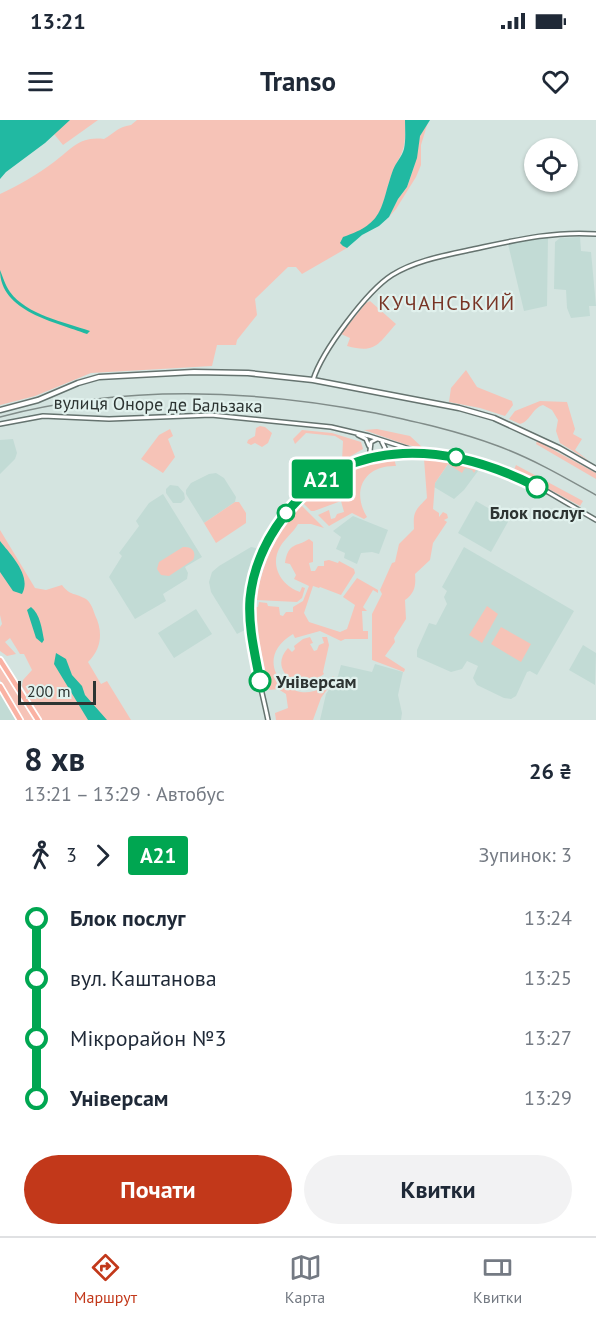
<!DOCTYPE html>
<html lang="uk">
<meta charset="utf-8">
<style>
:root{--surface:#fff;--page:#f2f2f3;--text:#1f2937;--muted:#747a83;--line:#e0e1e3;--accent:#c2381a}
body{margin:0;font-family:"PT Sans",sans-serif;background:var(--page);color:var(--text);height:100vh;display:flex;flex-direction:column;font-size:22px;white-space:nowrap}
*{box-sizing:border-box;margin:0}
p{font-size:20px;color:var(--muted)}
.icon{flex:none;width:33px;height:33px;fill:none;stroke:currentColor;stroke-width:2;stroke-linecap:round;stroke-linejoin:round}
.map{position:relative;height:600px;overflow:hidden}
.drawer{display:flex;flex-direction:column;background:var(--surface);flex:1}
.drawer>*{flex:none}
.badge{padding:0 12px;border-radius:4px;font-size:21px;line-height:39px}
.buttons{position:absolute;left:524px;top:18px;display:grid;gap:12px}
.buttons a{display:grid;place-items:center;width:54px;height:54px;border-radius:50%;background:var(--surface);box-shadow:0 2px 4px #0004;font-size:30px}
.scale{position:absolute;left:18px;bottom:15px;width:78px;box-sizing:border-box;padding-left:6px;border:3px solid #2d3432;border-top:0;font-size:16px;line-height:21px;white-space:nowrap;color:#2d3432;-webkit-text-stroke:4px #e1f1ed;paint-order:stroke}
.map>.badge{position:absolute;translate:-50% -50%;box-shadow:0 0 0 3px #fff}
.legs{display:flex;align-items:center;gap:9px;height:66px;padding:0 24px;font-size:20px}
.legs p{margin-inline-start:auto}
.headline{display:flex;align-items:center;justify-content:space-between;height:102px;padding:0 24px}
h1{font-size:33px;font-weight:600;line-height:45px}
.button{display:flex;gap:12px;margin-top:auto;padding:12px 24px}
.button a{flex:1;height:69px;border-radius:36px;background:var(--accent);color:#fff;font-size:24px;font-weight:600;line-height:69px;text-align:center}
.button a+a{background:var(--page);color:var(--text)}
ul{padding:0 24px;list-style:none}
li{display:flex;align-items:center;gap:21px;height:60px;font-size:22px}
li i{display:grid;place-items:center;width:9px;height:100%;margin:0 8px;background:currentColor}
li i::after{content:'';width:15px;height:15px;margin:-8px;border:4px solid;border-radius:50%;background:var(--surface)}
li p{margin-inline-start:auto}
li:first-child i{background:linear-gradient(#0000 50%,currentColor 0)}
li:last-child i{background:linear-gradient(currentColor 50%,#0000 0)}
.status{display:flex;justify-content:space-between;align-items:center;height:42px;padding:0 30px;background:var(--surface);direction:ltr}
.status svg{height:16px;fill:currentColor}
header{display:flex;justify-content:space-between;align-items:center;height:78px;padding:0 24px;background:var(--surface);font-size:27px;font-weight:600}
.tabs{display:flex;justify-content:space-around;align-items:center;height:84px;border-top:2px solid var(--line);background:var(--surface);font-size:16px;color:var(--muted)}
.tabs a{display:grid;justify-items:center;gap:3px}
.tabs .active{color:var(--accent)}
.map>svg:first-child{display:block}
.built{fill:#c2dbd5}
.green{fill:#f6c3b7}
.water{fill:#21b9a2}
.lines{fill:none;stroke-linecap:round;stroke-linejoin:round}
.tertiary-casing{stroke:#65736f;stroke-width:6}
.secondary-casing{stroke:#65736f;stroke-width:7}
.primary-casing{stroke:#fff;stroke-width:8}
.tertiary{stroke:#fff;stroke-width:3}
.secondary{stroke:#fff;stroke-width:4}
.primary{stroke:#fab2a3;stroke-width:4.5}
.tram{stroke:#808c89;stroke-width:1.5}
.line-1-casing{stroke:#fff;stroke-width:14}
.line-1{stroke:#00a651;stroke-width:9}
.stop-1-dot{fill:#fff;stroke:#00a651;stroke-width:3}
.labels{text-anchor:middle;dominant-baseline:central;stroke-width:4.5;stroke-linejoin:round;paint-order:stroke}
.street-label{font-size:18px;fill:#2d3432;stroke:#e1f1ed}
.stop-label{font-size:18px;font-weight:bold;fill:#2d3432;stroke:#e1f1ed}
.neighbourhood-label{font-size:20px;letter-spacing:1.5px;fill:#783425;stroke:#e1f1ed}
</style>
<div class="status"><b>13:21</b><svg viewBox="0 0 49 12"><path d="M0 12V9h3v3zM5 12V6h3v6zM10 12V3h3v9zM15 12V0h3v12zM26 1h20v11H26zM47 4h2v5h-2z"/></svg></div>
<header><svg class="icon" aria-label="menu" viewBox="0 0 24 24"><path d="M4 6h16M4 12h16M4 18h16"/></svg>Transo<svg class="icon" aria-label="heart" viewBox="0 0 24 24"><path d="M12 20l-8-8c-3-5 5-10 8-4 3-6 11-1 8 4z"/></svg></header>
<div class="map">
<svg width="596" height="600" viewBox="0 0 596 600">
<rect width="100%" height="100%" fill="#d4e4e0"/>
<!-- built -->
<path class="built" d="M548,117L547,186L524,191L508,124Z
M580,117L581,131L591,132L596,186H589L590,196L571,198L567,188L566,170L554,169L555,122L560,118Z
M13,319L17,333L15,339L0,354V320Z
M451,340L481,347L464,370L454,379L434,367L435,363Z
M216,353L224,358L236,377L235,382L204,403L186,374V370L191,363L209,354Z
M170,365L178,366L184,373L185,379L181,383H173L166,373V369Z
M163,374L202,437L185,447L188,453L187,459L163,474L166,481L135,499L109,457L122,436L119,433L139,406L136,401L149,383Z
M476,381L509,400L491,432L458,413Z
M353,396L388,410L379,434L372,432L361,433L357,444L344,438L345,433L336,429L341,417L333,411Z
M251,427L260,429L254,444L249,470L247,495L249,508L237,514L211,472L209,462L212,452L219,446Z
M464,427L574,491L537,555L530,551L527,552L516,576L511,579L504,578L477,565L473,558L478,546L467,541L462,549L451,552L417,537V530L429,503L436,505L447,484L444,477L447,471L442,467Z
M196,489L212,514L174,538L158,513Z
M583,525L596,533L595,565L569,550Z
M375,544L403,552L398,575L402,593L401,600H320L326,574L338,556L341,545L372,552Z
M0,571L18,600H0Z"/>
<!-- green -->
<path class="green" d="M70,0H98L63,25L54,14Z
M137,0H405C405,10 406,23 402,32C400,38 396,43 394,49C381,78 387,108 346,116L343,126L347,128L302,154L296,147H288L255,179L257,195L237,220L236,225H217L212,246L91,253L35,276L0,285V74C18,66 38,54 54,42C72,29 79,16 104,19C115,13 117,7 131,5Z
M428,2L421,25V45L416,57L396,89L389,97L398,79L407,67L414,47L420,16Z
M370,181L396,204C378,224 376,234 347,226L350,218L341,214L366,183Z
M466,250L477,267L512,281L513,285L505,296L480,288L449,282L451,268Z
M540,281L567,282L575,309L573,314L582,319L575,330L589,341L560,323L556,311L558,300L552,290L543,285C531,289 531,301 520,304L509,299L515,291Z
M260,306L265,307L272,313L268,323L262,327L255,323L251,325L247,323L248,320L255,316L256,308Z
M170,309L173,316L168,319L175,337L163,353L141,339L159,315Z
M377,309L410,316L423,328L407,325L364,310Z
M302,310L332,313L361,322L363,329L342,341L343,321L335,316L306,313L295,324L293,319Z
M537,321L596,353V359L536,324Z
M394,338L396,346C364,345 351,371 367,397L364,399L352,393L329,406L318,395L329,390L331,399L335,398L337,394L344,392L341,381L314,391H311L303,383C331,357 357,346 394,338Z
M424,339L477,348L474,353L472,350L465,348L462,353L448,344L435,363L433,389L439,393V397L443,392L447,394L448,398L444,400L447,402L433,423L430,440L415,454C416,465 415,473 405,480L406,499L394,518L395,522L385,536L405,549L404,552L372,540V494L382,474L380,470L392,443L395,442L399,424L414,409C413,391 415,391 427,378Z
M516,345L583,381L580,386L514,350Z
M235,382H239L246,393V403L216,423L204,403Z
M301,385L324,408L311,404H298C293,413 285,418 280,427C269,446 282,466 300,472L302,467L305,468L302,478L297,482L256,480C264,438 275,417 301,385Z
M0,410L35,468L46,470L62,465C70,476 76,473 86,479C91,483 93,489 95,495C103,511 102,529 88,542L101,564L107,561L131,600H42L22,566L23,560L32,550L24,534H20L10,518L5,522L16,534L7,536L0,531V507L2,504L0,495Z
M309,419L313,422V442L309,443L311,451H315L318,446H324V441L329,440L338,443L339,441L354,449L355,453L341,475L320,467L319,468L313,466L304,493L309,502L340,512L347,509L355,485L343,477L357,458L378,470V473L373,470L363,487L367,491H362L363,511H368V519H345L341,521L320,511L295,518L293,514C242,544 304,600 333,556L335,558L321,578L313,600H276L275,593L288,588L286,574L278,569L269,570L257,511L256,487H258L259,482L267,483L268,486L279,487L280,495L283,496L286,492H293V487L303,481L309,466L294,459L296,455L290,444L285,443C288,422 297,427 309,419Z
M183,427C192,426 197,432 193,440L169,456L161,455L157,449L159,442Z
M487,486L498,494L482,523L469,515Z
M501,507L531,524L521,542L491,524Z
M310,517L313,523L310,524L314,531L317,530L319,525L324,523L322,517H327L329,525L323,552L324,554L314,561L295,558L293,561C280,552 277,540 288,528L292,532L295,529L294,526L303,519Z
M0,545L34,600H24L0,560Z"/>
<!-- water -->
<path class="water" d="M0,0H70L45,23L6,52L0,59Z
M405,0H430L420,16L417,38L407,67L398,79L389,97L379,106L362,115L347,128L343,126L340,123L343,117C386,103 380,86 393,50C396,42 402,37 404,29C406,20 405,9 405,0Z
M0,150C3,157 5,165 10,172C27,195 64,202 90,211L87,214C56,202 0,192 0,150Z
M0,421C11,435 32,456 22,474L13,471L0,452Z
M31,487C40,494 42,509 44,520L42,523L36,518L28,493L27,490Z
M56,533L66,539L72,555L82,566L85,575L107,600H88L54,544Z"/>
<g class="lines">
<defs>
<path id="tertiary" d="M313,260C322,231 367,171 392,155C416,140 447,135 474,129C516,120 553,111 596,114
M0,304L43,296L109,299L211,295L331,307L369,316L419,332L454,337L492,346L548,372L596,400
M358,315L366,319L369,326
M382,334L385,328L382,322
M375,335L370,331L371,322L377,319
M268,600C261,565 249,528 250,492C250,418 305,350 378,335C390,333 402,333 414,332"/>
<path id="secondary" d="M0,290L38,280L78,263L99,257L194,252L248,253L313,260L459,288L494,298L559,328L596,349"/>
<path id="primary" d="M0,540L38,600
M0,566L20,600"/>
</defs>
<!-- tertiary casing -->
<use href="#tertiary" class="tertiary-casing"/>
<!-- secondary casing -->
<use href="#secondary" class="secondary-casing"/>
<!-- primary casing -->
<use href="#primary" class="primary-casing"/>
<!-- tertiary -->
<use href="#tertiary" class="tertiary"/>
<!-- secondary -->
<use href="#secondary" class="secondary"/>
<!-- primary -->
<use href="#primary" class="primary"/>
<!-- tram -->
<path class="tram" d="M0,297C122,265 252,269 375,293C417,302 458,311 498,326C533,339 564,357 596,375"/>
</g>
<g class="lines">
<defs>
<path id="line-1" d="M260,561C255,534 248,507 250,479C253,447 265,421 284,396C348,311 453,324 537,367"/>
</defs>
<!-- line-1 casing -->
<use href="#line-1" class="line-1-casing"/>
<!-- line-1 -->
<use href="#line-1" class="line-1"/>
</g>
<!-- markers -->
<g class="stop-1-dot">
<circle cx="456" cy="337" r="8"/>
<circle cx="537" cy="367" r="10"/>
<circle cx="286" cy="393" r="8"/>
<circle cx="260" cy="561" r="10"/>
</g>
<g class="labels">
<!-- street labels -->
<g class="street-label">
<text transform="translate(158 284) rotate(1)">вулиця Оноре де Бальзака</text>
</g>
<!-- stop labels -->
<g class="stop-label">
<text x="537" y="392">Блок послуг</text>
<text x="276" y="561" text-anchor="start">Універсам</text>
</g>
<!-- neighbourhood labels -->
<g class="neighbourhood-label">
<text x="447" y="183">КУЧАНСЬКИЙ</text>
</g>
</g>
</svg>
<div class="buttons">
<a><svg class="icon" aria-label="locate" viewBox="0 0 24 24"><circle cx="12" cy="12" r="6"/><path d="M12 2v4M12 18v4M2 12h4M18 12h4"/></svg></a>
</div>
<div class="scale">200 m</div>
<b class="badge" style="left:322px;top:359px;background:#00a651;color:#fff">А21</b>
</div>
<section class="drawer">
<div class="headline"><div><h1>8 хв</h1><p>13:21 – 13:29 · Автобус</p></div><b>26 ₴</b></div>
<div class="legs"><svg class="icon" aria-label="walk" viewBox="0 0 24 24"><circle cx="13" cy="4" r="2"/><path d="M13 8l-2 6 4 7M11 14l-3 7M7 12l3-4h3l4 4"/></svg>3<svg class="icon" aria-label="forward" viewBox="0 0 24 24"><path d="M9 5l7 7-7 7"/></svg><b class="badge" style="background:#00a651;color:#fff">А21</b><p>Зупинок: 3</p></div>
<ul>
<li><i style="color:#00a651"></i><b>Блок послуг</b><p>13:24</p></li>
<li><i style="color:#00a651"></i><span>вул. Каштанова</span><p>13:25</p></li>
<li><i style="color:#00a651"></i><span>Мікрорайон №3</span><p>13:27</p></li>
<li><i style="color:#00a651"></i><b>Універсам</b><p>13:29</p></li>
</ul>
<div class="button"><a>Почати</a><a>Квитки</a></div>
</section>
<nav class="tabs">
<a class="active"><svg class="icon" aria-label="directions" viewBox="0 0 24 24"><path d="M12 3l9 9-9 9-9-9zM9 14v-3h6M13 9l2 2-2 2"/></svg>Маршрут</a>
<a><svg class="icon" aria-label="map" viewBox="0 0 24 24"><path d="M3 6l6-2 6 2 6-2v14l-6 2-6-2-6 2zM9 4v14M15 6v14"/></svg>Карта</a>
<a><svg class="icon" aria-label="tickets" viewBox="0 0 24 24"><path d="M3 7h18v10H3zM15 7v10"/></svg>Квитки</a>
</nav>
